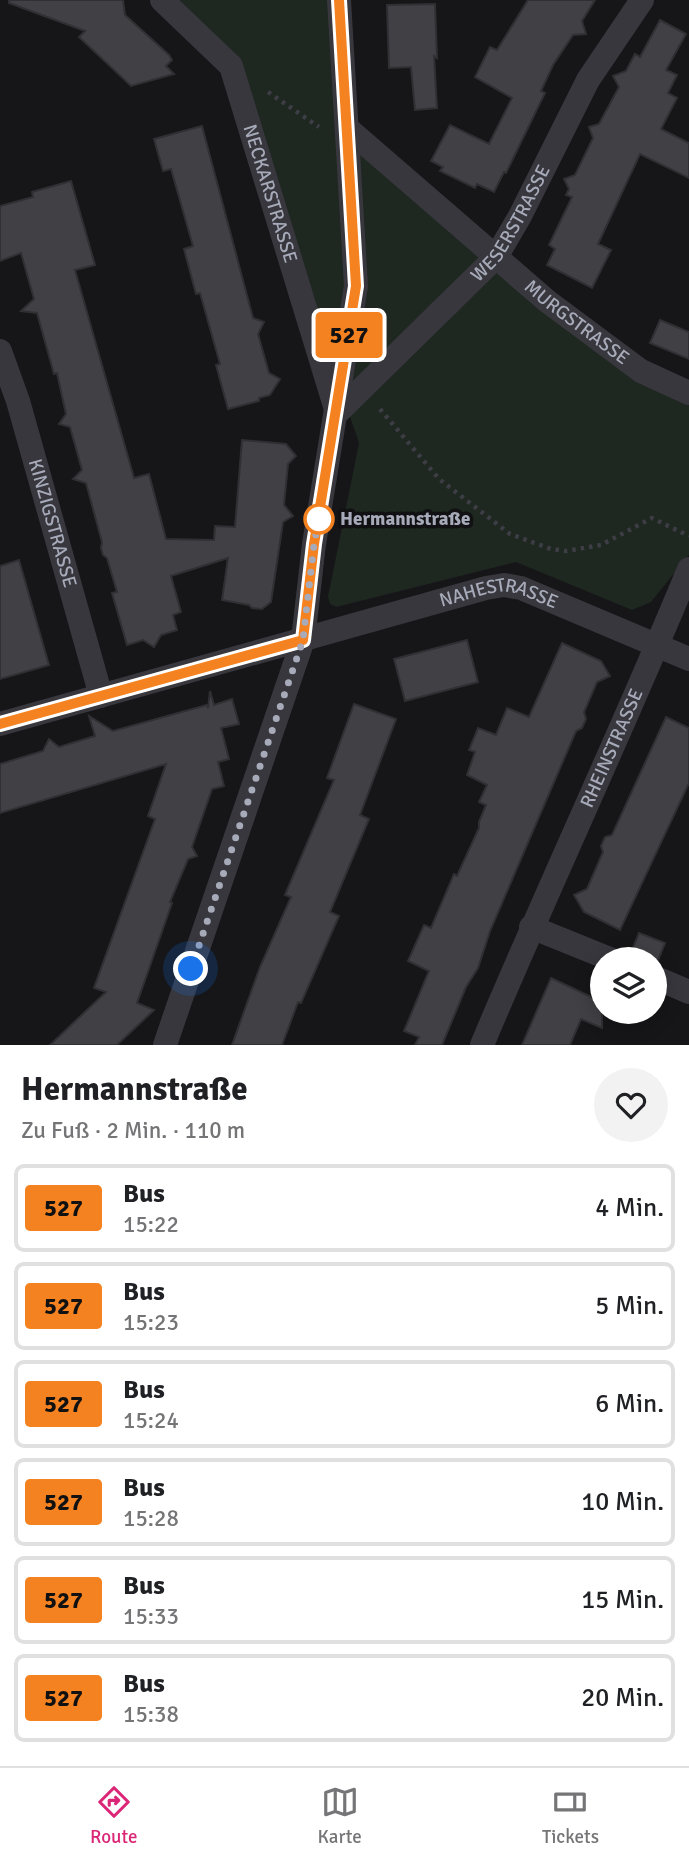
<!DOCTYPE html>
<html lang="de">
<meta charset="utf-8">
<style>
:root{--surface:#fff;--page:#f2f2f2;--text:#202124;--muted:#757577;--line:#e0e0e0;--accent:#db2777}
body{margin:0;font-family:Signika,sans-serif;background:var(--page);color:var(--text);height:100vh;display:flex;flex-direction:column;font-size:26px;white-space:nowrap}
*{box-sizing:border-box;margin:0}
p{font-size:23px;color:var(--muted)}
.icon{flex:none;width:38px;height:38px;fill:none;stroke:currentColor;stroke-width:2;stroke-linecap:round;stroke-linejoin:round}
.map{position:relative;height:1045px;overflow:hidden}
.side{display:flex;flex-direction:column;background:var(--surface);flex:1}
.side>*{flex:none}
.badge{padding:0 14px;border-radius:5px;font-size:24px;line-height:46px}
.controls{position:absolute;left:590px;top:947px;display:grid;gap:14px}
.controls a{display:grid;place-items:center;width:77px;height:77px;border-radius:50%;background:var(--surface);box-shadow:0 4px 18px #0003;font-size:35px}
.you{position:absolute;width:35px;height:35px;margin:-18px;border:5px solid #fff;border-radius:50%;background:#1a73e8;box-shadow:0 0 0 10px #1a73e833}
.map>.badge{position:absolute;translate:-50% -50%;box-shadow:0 0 0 4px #fff}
.round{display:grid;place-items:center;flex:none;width:74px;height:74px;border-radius:37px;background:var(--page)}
.summary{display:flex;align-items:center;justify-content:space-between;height:119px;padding:0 21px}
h1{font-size:33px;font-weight:800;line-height:52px}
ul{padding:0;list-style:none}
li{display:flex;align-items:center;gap:21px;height:88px;margin:0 14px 10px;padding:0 7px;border:4px solid var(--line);border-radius:10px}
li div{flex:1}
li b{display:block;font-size:26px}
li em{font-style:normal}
li .badge{min-width:77px;font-weight:700;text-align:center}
.tab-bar{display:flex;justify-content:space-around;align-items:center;height:98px;border-top:2px solid var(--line);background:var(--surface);font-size:19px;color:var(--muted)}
.tab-bar a{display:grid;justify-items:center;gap:4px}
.tab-bar .on{color:var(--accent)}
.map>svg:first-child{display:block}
.green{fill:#1e2720}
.building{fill:#404045;stroke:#303034;stroke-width:2}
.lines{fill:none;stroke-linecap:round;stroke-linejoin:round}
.path{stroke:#3d3e45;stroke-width:4.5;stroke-dasharray:3.5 5;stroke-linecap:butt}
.minor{stroke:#37373d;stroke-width:24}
.line-casing{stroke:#fff;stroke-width:16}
.line{stroke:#f58220;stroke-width:10}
.walk{stroke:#a7aab9;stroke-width:7;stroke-dasharray:0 12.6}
.stop-dot{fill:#fff;stroke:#f58220;stroke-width:3.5}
.labels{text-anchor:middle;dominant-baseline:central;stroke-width:7;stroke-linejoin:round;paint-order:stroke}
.street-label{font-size:19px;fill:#a7aab9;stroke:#111113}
.stop-label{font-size:19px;font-weight:bold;fill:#a7aab9;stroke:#111113;text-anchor:start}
</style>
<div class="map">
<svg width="689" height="1045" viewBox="0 0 689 1045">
<rect width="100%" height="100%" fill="#161618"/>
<!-- green -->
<path class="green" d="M162,0H339L347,128L547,301L689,393V555L651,602L632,610L516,562L336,607L330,604L328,597L359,443L235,76Z"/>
<!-- building -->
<path class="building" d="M9,0H123L125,15L169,55L172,60L166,66L174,74L131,86L79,37L85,31L9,3Z
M528,0H595L582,21L586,34L573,35L553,65L541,91L545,93L506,173L504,172L494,192L477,184L475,188L440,171L443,167L431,161L450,125L489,144L512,98L475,77L490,47L497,50Z
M435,4L437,58L434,56L437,108L415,110L411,67L389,68L387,5Z
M660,20L686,34L666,70L677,75L668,93L677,98L661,129L689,143V178L640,154L598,244L611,250L592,288L547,265L555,249L549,245L572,197L566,195L569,189L564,179L575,175L593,138L589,127L599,124L619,87L613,76L626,71L635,54L640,57Z
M202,126L253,318L264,322L258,334L269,373L280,379L270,395L259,398V401L228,409L216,365L220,364L200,293L196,294L184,249L193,246L171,169L163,171L154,139Z
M71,181L95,265L75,270L134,478L149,474L166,539L214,540L215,526L235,527L242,440L286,444L296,456L288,464L284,505L293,516L283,522L271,602L262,609L252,608L249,605L222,600L228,558L171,576L181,612L173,615L177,630L161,635L154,647L143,640L127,645L112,593L117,592L107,558L103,555L101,548L102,542L86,483L73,479L82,470L70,427L59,424L66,414L57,373L54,374L37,313L21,311L34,299L21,253L0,261V206L33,197L32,192Z
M660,320L689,332V359L650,343Z
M19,560L49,665L0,679V566Z
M467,640L478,682L405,701L394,659Z
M562,643L601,661L610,676L597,682L584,712L586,719L582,728L576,731L490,931L478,968L466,987L442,1045H415L419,1037L404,1031L429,971L408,961L424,925L431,928L454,874L457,876L479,828V822L486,805L479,802L487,785L467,775L475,752L469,750L478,728L496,735L507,708L529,717Z
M210,691L214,705L232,699L239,724L221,728L229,759L218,762L224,786L212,789L192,847L197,856L188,859L170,902L172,903L137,1003L154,1010L117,1045H50L106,992L94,988L155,819L148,816L166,764L0,813V764L43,751L49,739L59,747L95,736L89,716L113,731L207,705L208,708Z
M354,704L396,719L360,815L369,819L330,912L339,916L301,1003L298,1002L282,1045H232L260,967L291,897L285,895L334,780L327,778Z
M666,717L689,728V783L620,930L584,912L574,895L587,889L603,852L601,846L605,837L612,835Z
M639,933L665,943L657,963L654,962V959H640L630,955Z
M551,978L602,1002V1028L581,1019L570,1045H522Z"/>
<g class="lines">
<!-- path -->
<path class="path" d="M268,92L319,127
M380,409L439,479L510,534L551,549L566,551L601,545L652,518L689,536"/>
<!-- minor -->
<g class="minor">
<path id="s1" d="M162,0L231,66L335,406"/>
<path id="s2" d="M347,128L547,301L641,371L689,393"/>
<path id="s3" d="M0,351L18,401L101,696"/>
<path id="s4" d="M337,413L496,257L520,216L588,80L642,0"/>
<path id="s5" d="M0,724L486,588L504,585L521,588L689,659"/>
<path d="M531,927L610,959"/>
<path d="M654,977L689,992"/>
<path d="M165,1045L303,640L314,544L356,286L339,0"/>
<path id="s6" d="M482,1045C549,885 623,729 689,569"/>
</g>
</g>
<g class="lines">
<defs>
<path id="line" d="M0,724L303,640L314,544L356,286L339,0"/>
</defs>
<!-- line casing -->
<use href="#line" class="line-casing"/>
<!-- line -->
<use href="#line" class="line"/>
<!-- walk -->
<path class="walk" d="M191,969L303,640L314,544L319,519"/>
</g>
<!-- markers -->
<circle class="stop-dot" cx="319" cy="519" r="14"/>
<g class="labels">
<!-- street labels -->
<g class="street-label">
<text stroke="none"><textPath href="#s1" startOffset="229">NECKARSTRASSE</textPath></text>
<text stroke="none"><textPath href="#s4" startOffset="259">WESERSTRASSE</textPath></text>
<text stroke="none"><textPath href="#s2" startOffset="301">MURGSTRASSE</textPath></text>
<text stroke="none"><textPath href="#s3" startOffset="180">KINZIGSTRASSE</textPath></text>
<text stroke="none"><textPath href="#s5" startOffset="518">NAHESTRASSE</textPath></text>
<text stroke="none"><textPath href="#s6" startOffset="324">RHEINSTRASSE</textPath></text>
</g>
<!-- stop labels -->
<g class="stop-label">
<text x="340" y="519">Hermannstraße</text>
</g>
</g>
</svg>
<div class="controls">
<a><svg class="icon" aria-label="layers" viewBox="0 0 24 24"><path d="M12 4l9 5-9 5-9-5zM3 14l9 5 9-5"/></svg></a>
</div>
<div class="you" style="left:191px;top:969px"></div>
<b class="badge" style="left:349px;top:335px;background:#f58220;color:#111">527</b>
</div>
<section class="side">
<div class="summary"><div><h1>Hermannstraße</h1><p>Zu Fuß · 2 Min. · 110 m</p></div><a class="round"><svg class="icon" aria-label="heart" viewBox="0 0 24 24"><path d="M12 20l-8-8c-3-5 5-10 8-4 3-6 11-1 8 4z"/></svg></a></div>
<ul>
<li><span class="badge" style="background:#f58220;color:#111">527</span><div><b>Bus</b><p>15:22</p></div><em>4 Min.</em></li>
<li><span class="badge" style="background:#f58220;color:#111">527</span><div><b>Bus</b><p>15:23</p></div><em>5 Min.</em></li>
<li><span class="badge" style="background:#f58220;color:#111">527</span><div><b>Bus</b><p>15:24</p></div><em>6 Min.</em></li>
<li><span class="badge" style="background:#f58220;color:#111">527</span><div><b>Bus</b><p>15:28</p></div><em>10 Min.</em></li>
<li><span class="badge" style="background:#f58220;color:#111">527</span><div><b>Bus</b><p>15:33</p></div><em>15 Min.</em></li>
<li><span class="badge" style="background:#f58220;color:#111">527</span><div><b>Bus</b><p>15:38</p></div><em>20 Min.</em></li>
</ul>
</section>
<nav class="tab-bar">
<a class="on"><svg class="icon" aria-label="directions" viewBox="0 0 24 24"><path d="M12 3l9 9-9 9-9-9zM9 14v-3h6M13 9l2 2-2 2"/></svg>Route</a>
<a><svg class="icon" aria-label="map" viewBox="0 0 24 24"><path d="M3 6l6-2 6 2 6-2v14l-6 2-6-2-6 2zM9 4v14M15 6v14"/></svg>Karte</a>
<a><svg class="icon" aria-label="tickets" viewBox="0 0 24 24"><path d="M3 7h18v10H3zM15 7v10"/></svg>Tickets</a>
</nav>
